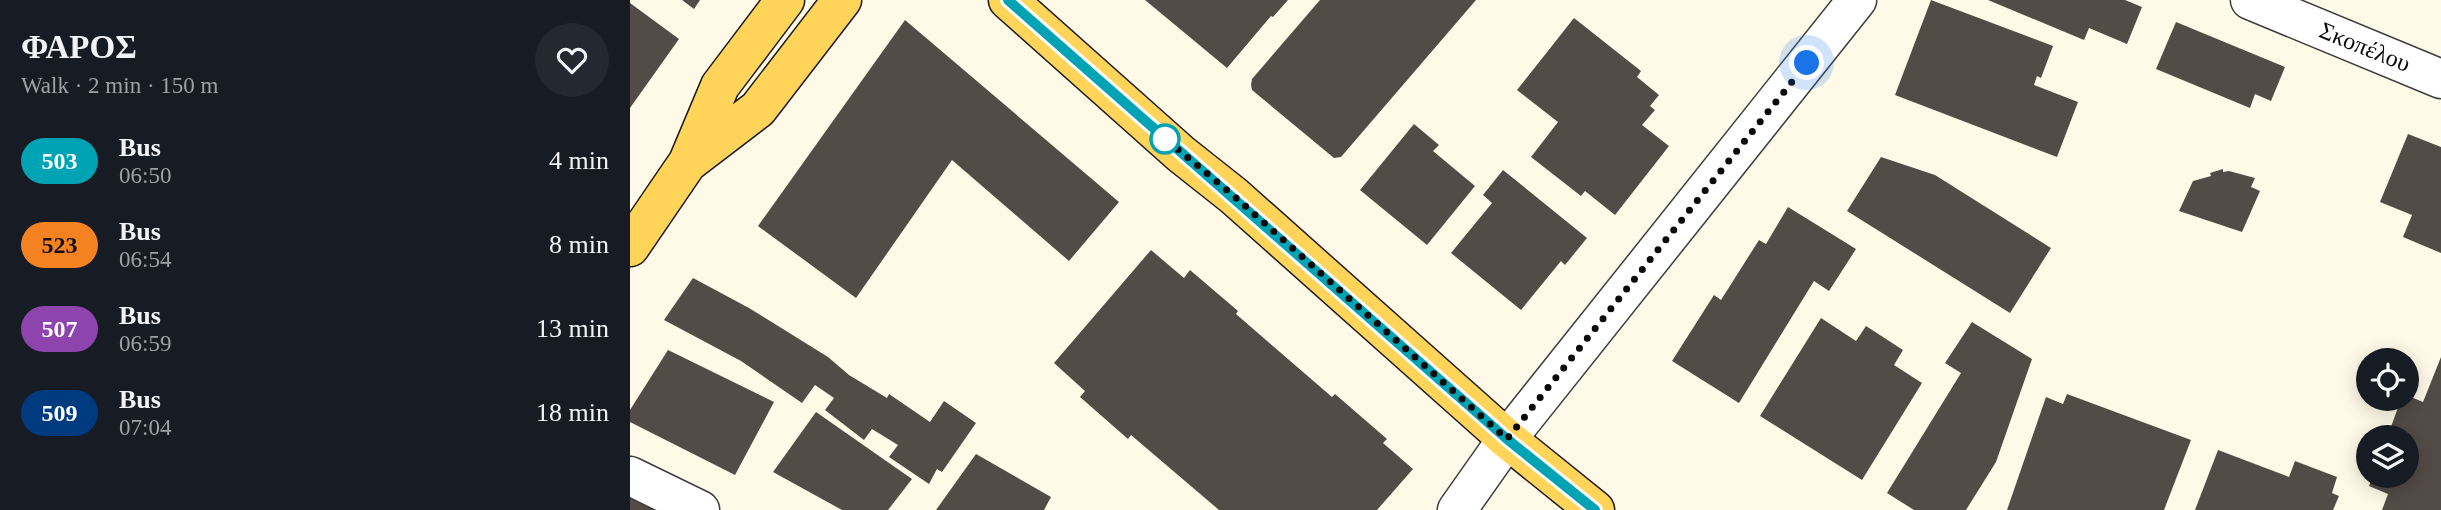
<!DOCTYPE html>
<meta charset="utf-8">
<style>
:root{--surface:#171b24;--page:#242831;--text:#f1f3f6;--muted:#9ea1a6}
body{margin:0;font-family:"Times New Roman",serif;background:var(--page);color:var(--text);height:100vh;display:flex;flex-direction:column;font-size:26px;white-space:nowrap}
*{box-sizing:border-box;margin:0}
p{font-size:23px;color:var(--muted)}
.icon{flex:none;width:38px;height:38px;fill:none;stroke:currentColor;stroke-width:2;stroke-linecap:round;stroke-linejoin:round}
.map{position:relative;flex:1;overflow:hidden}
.drawer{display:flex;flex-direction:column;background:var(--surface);width:630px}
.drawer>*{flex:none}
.badge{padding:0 14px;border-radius:23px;font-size:24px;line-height:46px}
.buttons{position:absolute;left:1726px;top:348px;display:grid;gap:14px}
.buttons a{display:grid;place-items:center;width:63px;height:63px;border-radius:50%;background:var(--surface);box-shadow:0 4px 18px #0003;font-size:35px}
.you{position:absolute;width:35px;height:35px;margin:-18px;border:5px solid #fff;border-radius:50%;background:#1a73e8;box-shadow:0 0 0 10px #1a73e833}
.map>.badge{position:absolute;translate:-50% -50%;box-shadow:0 0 0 4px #fff}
.round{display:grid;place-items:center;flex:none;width:74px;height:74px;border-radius:37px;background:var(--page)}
.summary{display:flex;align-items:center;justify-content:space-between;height:119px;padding:0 21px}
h1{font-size:33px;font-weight:700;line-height:52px}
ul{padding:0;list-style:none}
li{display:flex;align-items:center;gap:21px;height:84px;padding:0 21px}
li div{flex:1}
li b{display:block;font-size:26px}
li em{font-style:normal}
li .badge{min-width:77px;font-weight:700;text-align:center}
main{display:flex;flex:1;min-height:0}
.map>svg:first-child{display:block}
.building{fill:#534b46}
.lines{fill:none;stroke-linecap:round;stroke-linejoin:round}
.minor-casing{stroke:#3d3d3d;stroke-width:41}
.major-casing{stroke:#1b1b1b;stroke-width:41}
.minor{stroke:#fff;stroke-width:38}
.major{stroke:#ffd458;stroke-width:38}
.line-casing{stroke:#fff;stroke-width:16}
.line{stroke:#00a3b4;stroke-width:10}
.walk{stroke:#0a0a0a;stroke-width:7;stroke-dasharray:0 12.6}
.stop-dot{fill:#fff;stroke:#00a3b4;stroke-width:3.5}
.labels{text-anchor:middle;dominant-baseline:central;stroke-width:7;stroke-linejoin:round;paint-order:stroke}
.street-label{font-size:24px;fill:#0a0a0a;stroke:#fff}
</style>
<main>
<section class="drawer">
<div class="summary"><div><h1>ΦΑΡΟΣ</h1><p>Walk · 2 min · 150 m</p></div><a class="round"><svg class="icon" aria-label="heart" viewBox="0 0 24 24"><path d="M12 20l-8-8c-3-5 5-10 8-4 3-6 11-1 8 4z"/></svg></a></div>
<ul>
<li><span class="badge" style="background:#00a3b4;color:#fff">503</span><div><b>Bus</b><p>06:50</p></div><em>4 min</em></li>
<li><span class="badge" style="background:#f58220;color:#111">523</span><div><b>Bus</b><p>06:54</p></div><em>8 min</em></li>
<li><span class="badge" style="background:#8e44ad;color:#fff">507</span><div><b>Bus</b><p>06:59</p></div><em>13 min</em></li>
<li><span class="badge" style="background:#003b80;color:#fff">509</span><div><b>Bus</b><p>07:04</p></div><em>18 min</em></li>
</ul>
</section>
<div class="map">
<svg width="1811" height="510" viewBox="0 0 1811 510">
<rect width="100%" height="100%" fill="#fffae8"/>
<!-- building -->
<path class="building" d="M52,0H70L64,9Z
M515,0H658L643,17L641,16L597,68Z
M690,0H846L711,157L704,158L622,90L621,85L622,79Z
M1301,0L1423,46L1411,78L1407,76L1404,85L1448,102L1427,157L1265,95Z
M1358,0H1495L1512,7L1497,44L1459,28L1454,40Z
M0,3L49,39L0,108Z
M944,18L1011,71L1007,77L1029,95L1020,106L1025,110L1012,125L1039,146L985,215L955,191L951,196L901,157L928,122L887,90Z
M275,20L489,202L439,261L322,160L226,298L128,226Z
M1546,22L1655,67L1641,101L1625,94L1620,108L1526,69Z
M784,124L809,145L803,151L845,186L797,245L730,190Z
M1778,134L1811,147V253L1773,237L1782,215L1750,202Z
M1251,157L1305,175L1421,248L1380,313L1217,211Z
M1593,169V172L1599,171L1625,178L1621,187L1630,191L1612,232L1549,211L1563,181L1581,176L1580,173Z
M873,170L957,238L935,265L931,261L891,310L821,253L862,203L853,195Z
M1158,207L1226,249L1199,291L1184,281L1109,403L1042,361L1084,295L1091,300L1129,240L1136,244Z
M521,250L554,278L560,270L608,311L606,314L702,397L705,394L757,439L753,443L783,469L747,510H589L501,435L498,439L450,397L455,391L424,363Z
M63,278L119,308L198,357L219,375L257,398L259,394L300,422L314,401L346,423L312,472L307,469L299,484L259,457L268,445L242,429L234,440L195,410L204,398L185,385L172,403L111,361L34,320Z
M1191,318L1226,341L1236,326L1273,350L1264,365L1292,383L1232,480L1130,416Z
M1342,322L1402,359L1366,462L1336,510H1284L1257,493L1331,373L1315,363Z
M38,350L144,402L105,475L0,422V410Z
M1811,357V510H1752L1758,494L1739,486L1743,476H1776V438H1757L1771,399H1776V395L1793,402Z
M1437,394L1561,440L1534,510H1377L1416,397L1433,404Z
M186,412L282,479L258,510H212L143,472Z
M1588,450L1659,477L1665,461L1707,477L1702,493L1709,496L1703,510H1565Z
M346,454L421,497L414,510H306Z
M0,497L27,510H0Z"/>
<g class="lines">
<defs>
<path id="minor" d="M1620,0L1811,79
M0,476L70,510
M827,510L877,439L1227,0"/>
<path id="major" d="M378,0L551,154L604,196L877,439L965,510
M60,161L128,109L212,0
M0,247L58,162L90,86L155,0"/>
</defs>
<!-- minor casing -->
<use href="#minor" class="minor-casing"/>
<!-- major casing -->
<use href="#major" class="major-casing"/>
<!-- minor -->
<use href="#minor" class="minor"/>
<!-- major -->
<use href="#major" class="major"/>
</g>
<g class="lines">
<defs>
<path id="line" d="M378,0L877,439L965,510"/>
</defs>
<!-- line casing -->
<use href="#line" class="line-casing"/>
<!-- line -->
<use href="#line" class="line"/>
<!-- walk -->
<path class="walk" d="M535,139L532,136L604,196L877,439L1177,63"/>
</g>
<!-- markers -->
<circle class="stop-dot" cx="535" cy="139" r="14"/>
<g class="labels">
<!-- street labels -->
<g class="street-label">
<text transform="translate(1735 47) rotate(22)">Σκοπέλου</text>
</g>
</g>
</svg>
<div class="buttons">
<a><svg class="icon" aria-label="locate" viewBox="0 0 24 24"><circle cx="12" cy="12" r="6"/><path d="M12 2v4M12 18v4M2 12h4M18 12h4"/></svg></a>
<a><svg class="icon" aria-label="layers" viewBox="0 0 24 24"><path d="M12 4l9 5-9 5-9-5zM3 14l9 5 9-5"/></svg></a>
</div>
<div class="you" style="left:1177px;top:63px"></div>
</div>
</main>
